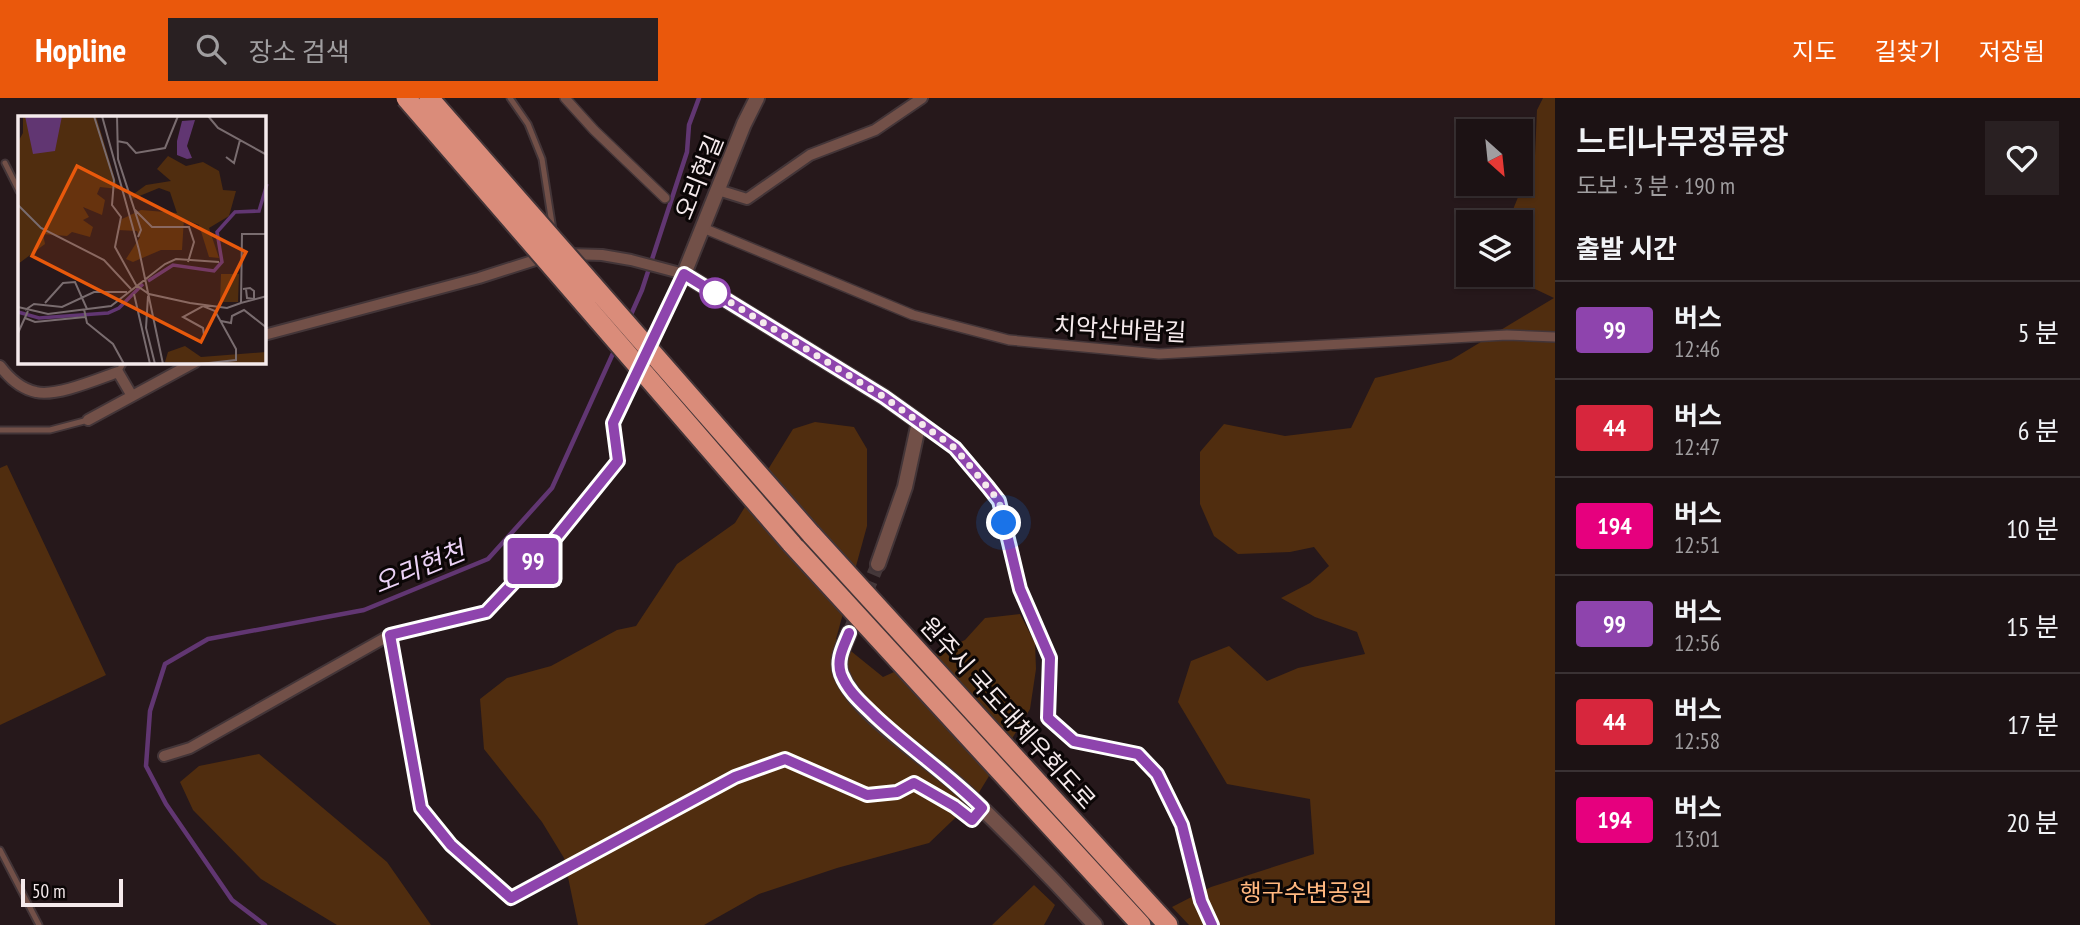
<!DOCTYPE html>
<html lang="ko">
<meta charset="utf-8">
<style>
:root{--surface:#1c1214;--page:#292022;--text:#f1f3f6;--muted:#a09ea0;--line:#3a3234;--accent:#ea580c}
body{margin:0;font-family:"PT Sans Narrow","Noto Sans KR",sans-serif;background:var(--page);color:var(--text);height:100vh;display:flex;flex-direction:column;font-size:26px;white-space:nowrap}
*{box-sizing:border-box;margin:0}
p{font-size:23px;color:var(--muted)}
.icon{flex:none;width:38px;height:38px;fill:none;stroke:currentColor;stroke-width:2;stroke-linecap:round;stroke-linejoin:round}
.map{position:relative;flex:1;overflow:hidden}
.sheet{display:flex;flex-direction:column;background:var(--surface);width:525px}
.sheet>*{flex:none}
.badge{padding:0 14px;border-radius:5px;font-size:24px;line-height:46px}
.needle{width:46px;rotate:153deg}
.buttons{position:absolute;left:1456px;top:21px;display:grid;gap:14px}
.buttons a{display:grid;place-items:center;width:77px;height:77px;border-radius:0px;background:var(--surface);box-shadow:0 2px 5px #0004,0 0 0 2px var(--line);font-size:35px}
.scale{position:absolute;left:21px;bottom:18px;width:102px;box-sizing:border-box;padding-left:7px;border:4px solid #f5eaec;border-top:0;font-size:19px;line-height:24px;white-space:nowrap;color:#f5eaec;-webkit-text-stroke:5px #0b0606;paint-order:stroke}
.you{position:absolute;width:35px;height:35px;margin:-18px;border:5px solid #fff;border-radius:50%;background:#1a73e8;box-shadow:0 0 0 10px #1a73e833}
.map>.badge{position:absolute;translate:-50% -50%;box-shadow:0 0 0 4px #fff}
h2{padding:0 21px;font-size:26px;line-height:63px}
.round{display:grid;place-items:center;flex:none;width:74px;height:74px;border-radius:0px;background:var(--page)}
.head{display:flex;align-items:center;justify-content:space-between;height:119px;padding:0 21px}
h1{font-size:33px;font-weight:600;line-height:52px}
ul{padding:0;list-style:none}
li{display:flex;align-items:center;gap:21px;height:98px;padding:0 21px;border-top:2px solid var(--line)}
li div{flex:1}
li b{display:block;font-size:26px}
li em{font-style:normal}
li .badge{min-width:77px;font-weight:700;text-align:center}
header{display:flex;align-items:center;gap:42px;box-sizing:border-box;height:98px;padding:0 35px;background:var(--accent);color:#fff}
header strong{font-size:33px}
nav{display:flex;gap:38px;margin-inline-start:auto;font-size:24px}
.search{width:490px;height:63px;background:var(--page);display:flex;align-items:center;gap:18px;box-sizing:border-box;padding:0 24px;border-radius:0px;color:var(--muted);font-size:26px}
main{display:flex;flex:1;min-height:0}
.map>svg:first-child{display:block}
.green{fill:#502d0f}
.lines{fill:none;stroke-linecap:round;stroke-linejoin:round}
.stream{stroke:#613672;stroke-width:4.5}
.tertiary-tunnel{stroke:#45383a;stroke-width:14;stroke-dasharray:14 7;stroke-linecap:butt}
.service-casing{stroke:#433538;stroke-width:9}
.pedestrian-casing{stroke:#433538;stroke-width:12}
.minor-casing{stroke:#433538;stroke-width:14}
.tertiary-casing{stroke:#433538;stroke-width:18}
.trunk-casing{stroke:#433538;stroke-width:23}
.service{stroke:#725048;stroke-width:5}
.pedestrian{stroke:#725048;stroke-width:9}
.minor{stroke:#725048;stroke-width:10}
.tertiary{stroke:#725048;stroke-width:14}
.trunk{stroke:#da8c7a;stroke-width:19}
.trunk-bridge-casing{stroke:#433538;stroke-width:23;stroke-linecap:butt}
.trunk-bridge{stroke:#da8c7a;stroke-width:19}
.line-casing{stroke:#fff;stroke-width:16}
.line{stroke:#8e44ad;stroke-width:10}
.walk{stroke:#f5eaec;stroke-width:7;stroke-dasharray:0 12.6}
.stop-dot{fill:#fff;stroke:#8e44ad;stroke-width:3.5}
.labels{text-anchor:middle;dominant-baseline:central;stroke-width:6;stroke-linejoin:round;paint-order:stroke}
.street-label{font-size:24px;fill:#f5eaec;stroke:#0b0606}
.park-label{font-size:24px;fill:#ffb77f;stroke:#0b0606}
.water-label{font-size:26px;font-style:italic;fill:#ecd3f7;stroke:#0b0606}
.inset-river{fill:none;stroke:#613672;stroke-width:3.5}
.inset-road{fill:none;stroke:#796c6f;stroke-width:2}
.view{fill:#e8590c;fill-opacity:0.15;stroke:#e8590c;stroke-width:3.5}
.inset-edge{fill:none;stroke:#f5eaec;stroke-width:3.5}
</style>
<header>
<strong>Hopline</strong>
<div class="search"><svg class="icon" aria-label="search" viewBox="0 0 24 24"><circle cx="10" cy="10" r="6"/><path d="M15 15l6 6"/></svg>장소 검색</div>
<nav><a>지도</a><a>길찾기</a><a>저장됨</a></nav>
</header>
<main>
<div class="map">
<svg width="1555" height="827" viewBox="0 0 1555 827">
<rect width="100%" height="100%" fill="#26181b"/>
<!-- green -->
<path class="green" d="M1543,0H1555V827H1189L1172,809L1211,789L1314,756L1310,701L1227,686L1178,604L1191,563L1229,548L1267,583L1298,570L1365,556L1357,534L1315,519L1281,500L1310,485L1329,468L1314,449L1290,454L1238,456L1214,438L1200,406V354L1224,326L1285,338L1351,330L1375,280L1451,262L1554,200L1506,177H1521V124H1508L1535,57L1537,12Z
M815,324L854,329L867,351V428L836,541L883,579L965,542L985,520L1020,516L1035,545L1036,571L1030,611L975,701L929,745L837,770L759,796L704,827H578L564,760L542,724L484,651L480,601L507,580L551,568L617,532L636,528L677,466L735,425L793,331Z
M7,367L106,577L0,627V370Z
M259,656L387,764L431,827H337L261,781L193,712L180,684L199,668Z
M1034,787L1055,807L1044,827H992Z"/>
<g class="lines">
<!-- stream -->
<path class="stream" d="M629,221L642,192L687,54L689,27L699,0
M265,827L232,802L166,706L146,668L150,613L165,566L208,541L364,512L488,461L552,390L615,251"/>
<!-- tertiary-tunnel -->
<path class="tertiary-tunnel" d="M849,535L878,466"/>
<defs>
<path id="service" d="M510,0L528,26L542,61L553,132
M5,65L19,93
M118,274L124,264
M922,326L955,350L999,403L1020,491L1050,560L1048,620L1074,643L1138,656L1157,676L1182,728L1201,803L1212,827
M0,332H50L88,322
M0,752L39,827"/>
<path id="pedestrian" d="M565,0L594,32L665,100
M703,130L913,217L1009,242L1159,256L1507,237L1555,239"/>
<path id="minor" d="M718,92L747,101L810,57L875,32L922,0
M567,156L602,157L631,162L684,176L648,252
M264,237L479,180L548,158
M0,268C9,280 21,291 36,294C56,299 98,281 118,274L132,298
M88,322L195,264
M390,537L421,710L451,747L511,800L735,679L785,661L867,697L897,694L913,685L954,708L972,722L982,711
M164,658L190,650L390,537L486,514L554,442L618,364L613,325L641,267"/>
<path id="tertiary" d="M757,0L744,26L684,176L884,299L919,324L905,389L878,466
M849,535C844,548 836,561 841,575C856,617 932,662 964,693C1009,736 1053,781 1095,827"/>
<path id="trunk" d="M811,436L1168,827
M791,445L1141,827"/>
</defs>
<!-- service casing -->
<use href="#service" class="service-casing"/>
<!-- pedestrian casing -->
<use href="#pedestrian" class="pedestrian-casing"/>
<!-- minor casing -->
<use href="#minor" class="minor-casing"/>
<!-- tertiary casing -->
<use href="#tertiary" class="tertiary-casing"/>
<!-- trunk casing -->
<use href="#trunk" class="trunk-casing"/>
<!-- service -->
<use href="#service" class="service"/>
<!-- pedestrian -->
<use href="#pedestrian" class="pedestrian"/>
<!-- minor -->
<use href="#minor" class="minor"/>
<!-- tertiary -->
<use href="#tertiary" class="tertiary"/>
<!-- trunk -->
<use href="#trunk" class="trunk"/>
<defs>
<path id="trunk-bridge" d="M406,0L791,445
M429,0L811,436"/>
</defs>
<!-- trunk-bridge casing -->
<use href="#trunk-bridge" class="trunk-bridge-casing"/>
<!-- trunk-bridge -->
<use href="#trunk-bridge" class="trunk-bridge"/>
</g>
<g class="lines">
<defs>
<path id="line" d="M849,535C844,548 836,561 841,576C848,594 862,605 875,618C909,650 949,677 982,710L972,722L954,708L914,685L897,694L867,697L785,661L735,679L511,800L451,747L421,710L390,537L486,514L554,442L618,363L613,325L684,176L884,299L919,324L955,350L988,389L999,403L1020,491L1050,560L1048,620L1074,643L1138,656L1157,676L1182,727L1201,803L1212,827"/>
</defs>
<!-- line casing -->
<use href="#line" class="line-casing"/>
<!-- line -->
<use href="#line" class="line"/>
<!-- walk -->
<path class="walk" d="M715,195L707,190L884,299L955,350L999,403L1004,425"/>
</g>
<!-- markers -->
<circle class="stop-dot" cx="715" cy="195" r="14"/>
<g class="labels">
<!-- street labels -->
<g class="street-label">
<text transform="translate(699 79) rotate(-68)">오리현길</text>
<text transform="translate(1120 231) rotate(3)">치악산바람길</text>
<text transform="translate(1008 615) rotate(48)">원주시 국도대체우회도로</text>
</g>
<!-- park labels -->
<g class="park-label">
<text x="1306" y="794">행구수변공원</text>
</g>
<!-- water labels -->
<g class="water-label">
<text transform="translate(419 469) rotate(-22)">오리현천</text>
</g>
</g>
<!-- overview -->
<g transform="translate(18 18)">
<rect width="248" height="248" fill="#26181b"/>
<path d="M5,0H78L100,73L82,71L79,78L87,84L84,99L65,91L71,101L65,104L75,111L72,121L54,116L49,120L25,118L27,128L0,148V26L5,17ZM150,40L168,50L185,46L201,55L205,74L218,75L211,100L191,112L201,142L191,141L181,109L166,103L164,134H143L115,146L108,143L122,121L119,115L100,114L104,103L123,94L159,97L152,76L141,72L114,83L113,80L128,69L153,65L139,53ZM203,158H221L220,186H202ZM167,230L183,241L248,236V248L147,246L150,236Z" fill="#502d0f"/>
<path d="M7,0H44L37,35L15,38ZM177,4L169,30L174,42L169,43L159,39V25L164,5Z" fill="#613672"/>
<path class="inset-river" d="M130,165L155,149L196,155L204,146L199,116L217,96L241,95L249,68M0,196L21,202L90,197L101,192L125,168"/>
<path class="inset-road" d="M76,0L96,64L94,89L103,101L97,131L118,169L131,178L172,187L209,192L223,187M84,0L121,134L145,248M99,0L100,43L123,114L120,121M190,0L200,12L249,39M99,25L109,27L118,37L147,32L160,0M208,41L216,47L222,24M0,89L23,112L86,144L113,173M117,94L134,111H171L176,126L170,146M249,118H224L223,187L249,180M225,173L232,172L236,175V183L229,182L228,173M116,178L132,248M130,180L128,212L137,248M27,187L45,167L57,166L69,193M0,191L30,198L93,190L147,148L158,143L201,146M66,193L69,207L95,228L106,248M7,194L16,188L44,191L76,176H109M7,202L17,206L67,201M203,205L213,207L214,200L226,194L249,212M0,217L10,195M182,248L218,244V233L197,195L185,190L165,201L185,212L186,219"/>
<path class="view" d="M59,50L228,136L183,226L14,140Z"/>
<rect width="248" height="248" class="inset-edge"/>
</g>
</svg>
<div class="buttons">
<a><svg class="needle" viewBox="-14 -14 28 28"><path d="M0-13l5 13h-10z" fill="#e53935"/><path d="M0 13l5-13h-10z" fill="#a09ea0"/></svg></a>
<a><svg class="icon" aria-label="layers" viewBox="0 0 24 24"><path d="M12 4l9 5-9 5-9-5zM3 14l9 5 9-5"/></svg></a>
</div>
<div class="scale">50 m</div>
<div class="you" style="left:1004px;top:425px"></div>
<b class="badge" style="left:533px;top:463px;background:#8e44ad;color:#fff">99</b>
</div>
<section class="sheet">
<div class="head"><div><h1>느티나무정류장</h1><p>도보 · 3 분 · 190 m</p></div><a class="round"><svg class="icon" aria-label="heart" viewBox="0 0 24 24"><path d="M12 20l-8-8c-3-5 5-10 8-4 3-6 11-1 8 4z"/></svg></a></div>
<h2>출발 시간</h2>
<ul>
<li><span class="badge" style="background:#8e44ad;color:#fff">99</span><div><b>버스</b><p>12:46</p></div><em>5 분</em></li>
<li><span class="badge" style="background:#d7263d;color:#fff">44</span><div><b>버스</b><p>12:47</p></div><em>6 분</em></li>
<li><span class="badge" style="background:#e6007e;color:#fff">194</span><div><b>버스</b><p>12:51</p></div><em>10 분</em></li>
<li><span class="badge" style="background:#8e44ad;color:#fff">99</span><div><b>버스</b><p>12:56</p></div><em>15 분</em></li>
<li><span class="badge" style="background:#d7263d;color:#fff">44</span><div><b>버스</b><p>12:58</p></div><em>17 분</em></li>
<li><span class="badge" style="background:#e6007e;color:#fff">194</span><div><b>버스</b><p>13:01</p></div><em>20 분</em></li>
</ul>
</section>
</main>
